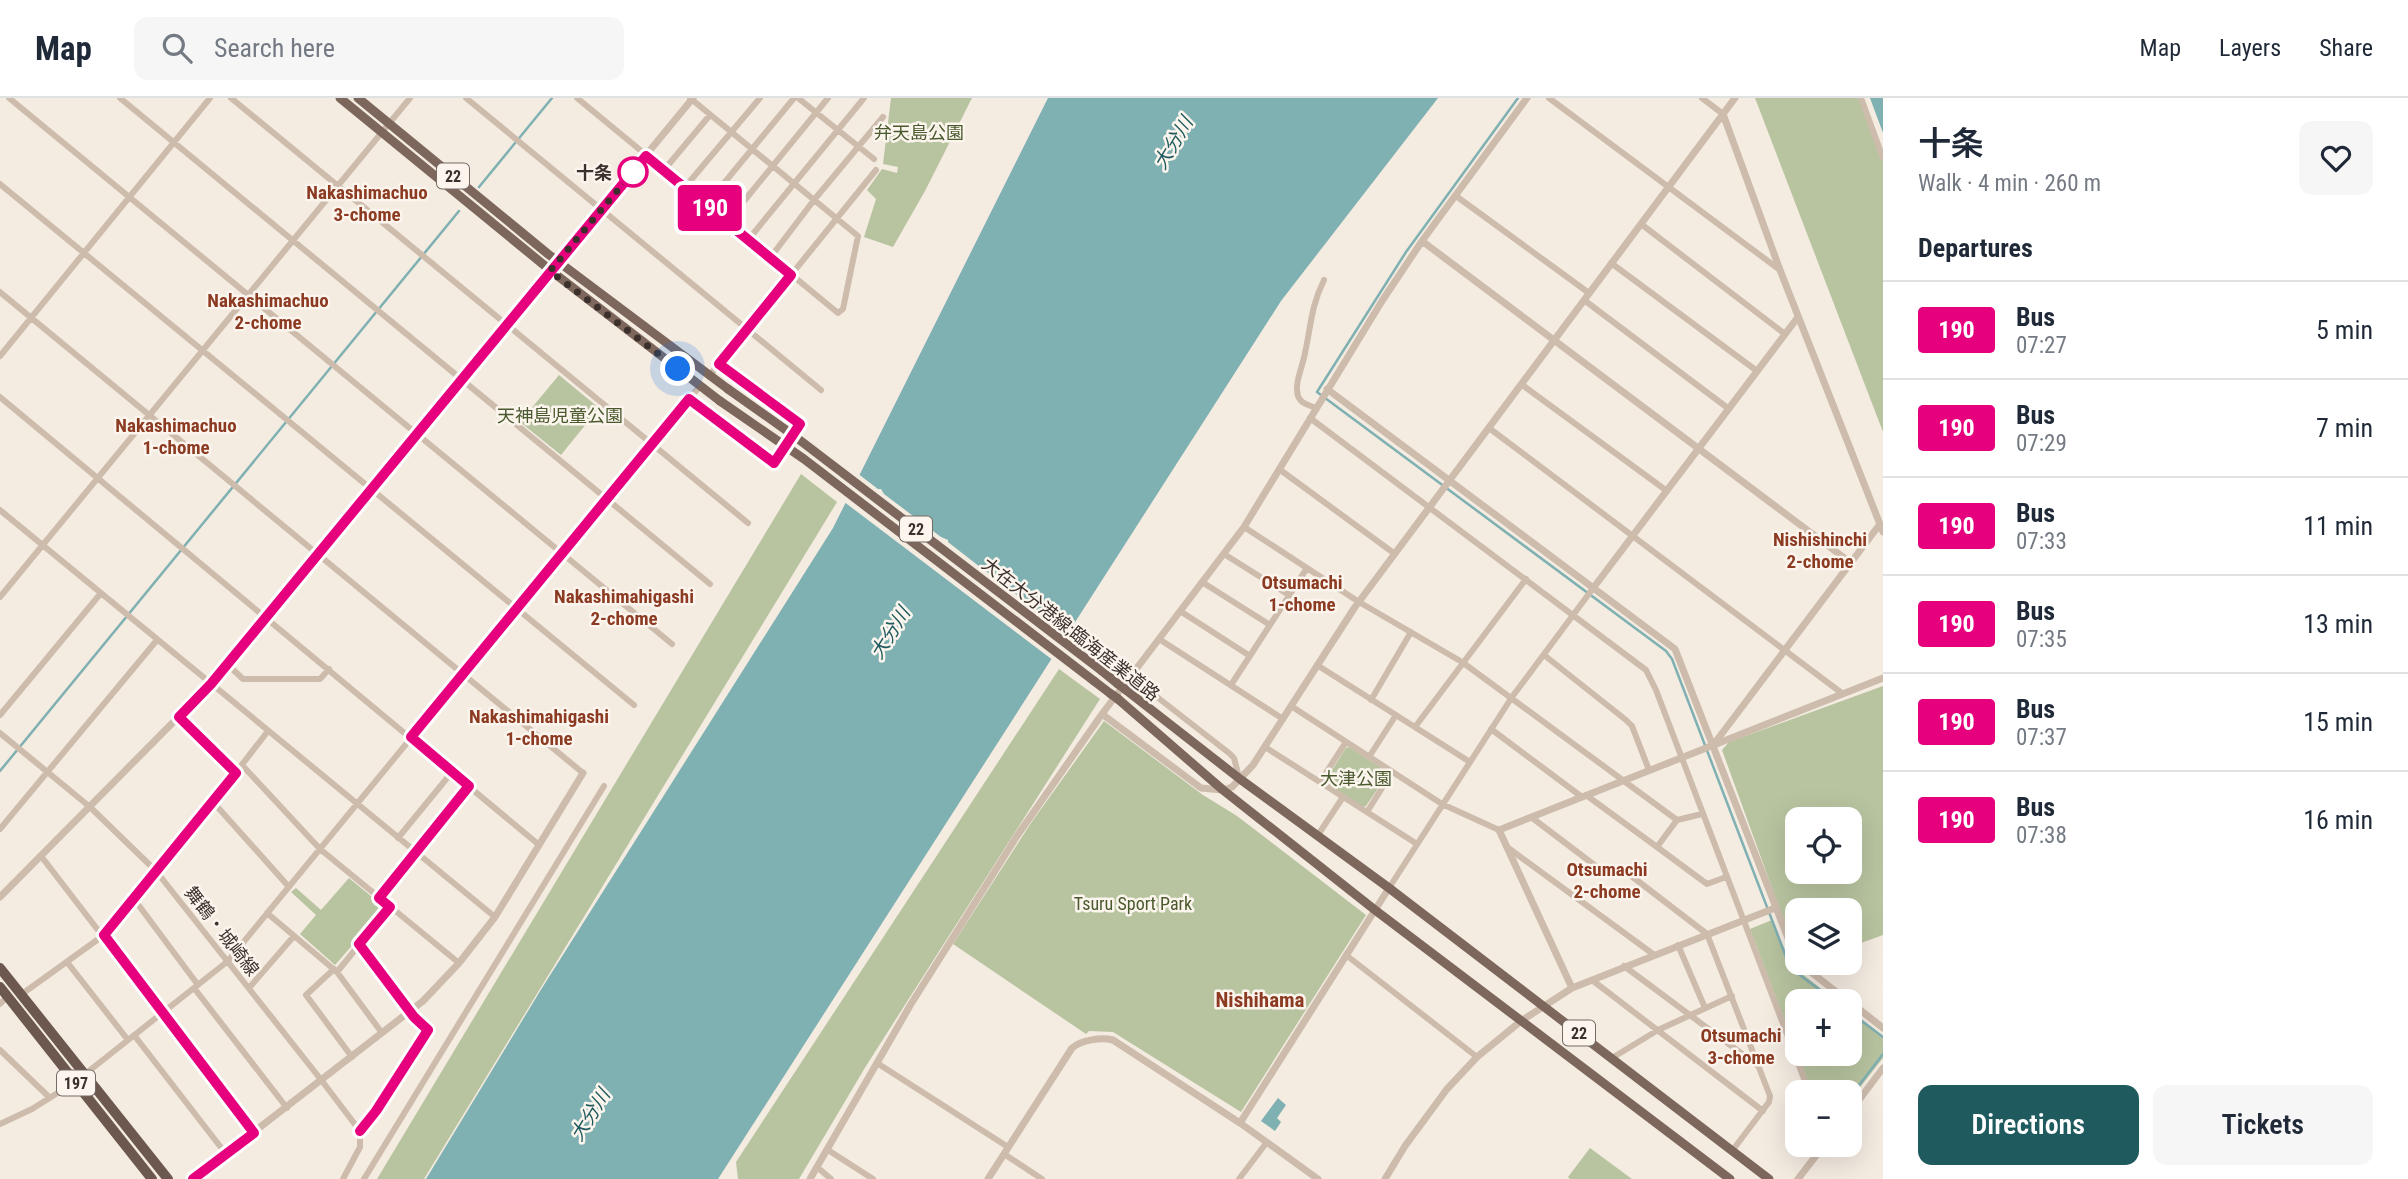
<!DOCTYPE html>
<meta charset="utf-8">
<style>
:root{--surface:#fff;--page:#f6f6f7;--text:#1f2937;--muted:#747a83;--line:#e0e1e3;--accent:#1f5a5e}
body{margin:0;font-family:"Roboto Condensed","Noto Sans JP",sans-serif;background:var(--page);color:var(--text);height:100vh;display:flex;flex-direction:column;font-size:26px;white-space:nowrap}
*{box-sizing:border-box;margin:0}
p{font-size:23px;color:var(--muted)}
.icon{flex:none;width:38px;height:38px;fill:none;stroke:currentColor;stroke-width:2;stroke-linecap:round;stroke-linejoin:round}
.map{position:relative;flex:1;overflow:hidden}
.sheet{display:flex;flex-direction:column;background:var(--surface);width:525px}
.sheet>*{flex:none}
.badge{padding:0 14px;border-radius:5px;font-size:24px;line-height:46px}
.controls{position:absolute;left:1785px;top:709px;display:grid;gap:14px}
.controls a{display:grid;place-items:center;width:77px;height:77px;border-radius:14px;background:var(--surface);box-shadow:0 7px 28px #0002;font-size:35px}
.you{position:absolute;width:35px;height:35px;margin:-18px;border:5px solid #fff;border-radius:50%;background:#1a73e8;box-shadow:0 0 0 10px #1a73e833}
.map>.badge{position:absolute;translate:-50% -50%;box-shadow:0 0 0 4px #fff}
h2{padding:0 35px;font-size:26px;line-height:63px}
.round{display:grid;place-items:center;flex:none;width:74px;height:74px;border-radius:14px;background:var(--page)}
.overview{display:flex;align-items:center;justify-content:space-between;height:119px;padding:0 35px}
h1{font-size:33px;font-weight:600;line-height:52px}
.action{display:flex;gap:14px;margin-top:auto;padding:14px 35px}
.action a{flex:1;height:80px;border-radius:14px;background:var(--accent);color:#fff;font-size:28px;font-weight:600;line-height:80px;text-align:center}
.action a+a{background:var(--page);color:var(--text)}
ul{padding:0;list-style:none}
li{display:flex;align-items:center;gap:21px;height:98px;padding:0 35px;border-top:2px solid var(--line)}
li div{flex:1}
li b{display:block;font-size:26px}
li em{font-style:normal}
li .badge{min-width:77px;font-weight:700;text-align:center}
header{display:flex;align-items:center;gap:42px;box-sizing:border-box;height:98px;padding:0 35px;background:var(--surface);border-bottom:2px solid var(--line)}
header strong{font-size:33px}
nav{display:flex;gap:38px;margin-inline-start:auto;font-size:24px}
.search{width:490px;height:63px;background:var(--page);display:flex;align-items:center;gap:18px;box-sizing:border-box;padding:0 24px;border-radius:14px;color:var(--muted);font-size:26px}
main{display:flex;flex:1;min-height:0}
.map>svg:first-child{display:block}
.green{fill:#b8c4a0;fill-rule:evenodd}
.water{fill:#7fb0b2}
.pier{fill:#f4ebe1}
.lines{fill:none;stroke-linecap:round;stroke-linejoin:round}
.stream{stroke:#7fb0b2;stroke-width:2.5}
.minor{stroke:#cdbbac;stroke-width:6}
.tertiary{stroke:#cdbbac;stroke-width:7}
.primary{stroke:#7d675c;stroke-width:9}
.trunk{stroke:#6c584f;stroke-width:10}
.primary-bridge{stroke:#7d675c;stroke-width:9}
.line-casing{stroke:#fff;stroke-width:16}
.line{stroke:#e6007e;stroke-width:10}
.walk{stroke:#3b302b;stroke-width:7;stroke-dasharray:0 12.6}
.stop-dot{fill:#fff;stroke:#e6007e;stroke-width:3.5}
.labels{text-anchor:middle;dominant-baseline:central;stroke-width:5;stroke-linejoin:round;paint-order:stroke}
.shield{fill:#fbf5ee;stroke:#756b66;stroke-width:2}
.shield-label{font-size:16px;font-weight:bold;fill:#3b302b}
.park-label{font-size:18px;fill:#4a5a2e;stroke:#fbf5ee}
.stop-label{font-size:18px;font-weight:bold;fill:#3b302b;stroke:#fbf5ee;text-anchor:end}
.street-label{font-size:18px;fill:#3b302b;stroke:#fbf5ee}
.water-label{font-size:19px;font-style:italic;fill:#1f5a5e;stroke:#fbf5ee}
.neighbourhood-label{font-size:19px;font-weight:bold;fill:#8c3b22;stroke:#fbf5ee}
.quarter-label{font-size:21px;font-weight:bold;fill:#8c3b22;stroke:#fbf5ee}
</style>
<header>
<strong>Map</strong>
<div class="search"><svg class="icon" aria-label="search" viewBox="0 0 24 24"><circle cx="10" cy="10" r="6"/><path d="M15 15l6 6"/></svg>Search here</div>
<nav><a>Map</a><a>Layers</a><a>Share</a></nav>
</header>
<main>
<div class="map">
<svg width="1883" height="1081" viewBox="0 0 1883 1081">
<rect width="100%" height="100%" fill="#f4ebe1"/>
<!-- green -->
<path class="green" d="M891,0H972L925,93L893,149L864,139L876,101L867,92L882,71L897,75L898,69L883,66Z
M1755,0H1859L1883,61V334Z
M559,277L599,310L561,357L520,324Z
M801,376L837,404L424,1081H377Z
M1059,571L1100,601L866,968L799,1081H738L736,1064Z
M1883,588V837L1861,845L1850,842V812H1797V828L1784,823L1722,652L1729,644ZM1797,721H1850V774H1797Z
M1104,623L1203,697L1237,718L1366,817L1241,1014L1113,934L1089,933L1086,936L953,846L1031,725Z
M1349,649L1386,673L1387,677L1366,708L1363,709L1326,686L1325,683L1346,650Z
M349,780L383,808V812L335,867L300,836L316,817L291,794L296,790L321,812Z
M1772,822L1792,868L1837,903H1797V955L1750,831Z
M1850,913L1883,938V960L1850,1002V994H1812L1797,956H1850Z
M1590,1050L1632,1081H1570L1568,1079Z"/>
<!-- water -->
<path class="water" d="M1048,0H1438L1281,203L718,1081H426L542,890L833,430Z
M1870,0H1883V35Z
M1278,1000L1286,1007L1277,1020L1281,1024L1275,1033L1261,1023Z"/>
<!-- pier -->
<path class="pier" d="M857,375L878,391H881L884,396L941,439L948,442V444L980,469H983L987,474L1044,518L1047,517L1050,522L1070,538L1054,563L843,403Z"/>
<g class="lines">
<!-- stream -->
<path class="stream" d="M1518,0L1406,154L1317,294L1666,553L1672,561L1788,864L1797,875L1835,903
M479,89L552,0
M0,673L459,113
M1850,914L1883,939
M1850,999L1883,956"/>
<!-- minor -->
<path class="minor" d="M9,0L672,546
M120,0L710,486
M231,0L748,425
M466,0L821,292
M577,0L838,215L843,211L858,138L690,0
M798,0L874,61
M1549,0L1780,172
M1702,0L1723,16
M1861,0L1883,60
M664,72L710,17
M0,86L634,607
M685,89L760,0
M1456,98L1589,195
M706,107L794,0
M727,124L828,0
M1641,126L1785,236
M748,142L864,0
M770,160L814,102L883,19
M1611,165L1757,273
M0,194L583,675
M1584,202L1729,311
M0,258L210,0
M710,277L876,72
M1521,286L1667,393
M0,299L538,746
M689,301L774,365L800,326L719,266
M1316,310C1309,307 1301,306 1298,298C1294,285 1303,268 1305,255C1311,228 1311,208 1324,182
M1310,320L1646,572L1656,592L1809,994
M1489,330L1843,596
M1279,371L1395,456
M0,412L495,819
M1244,429L1359,504L1462,564L1677,722
M1224,456L1289,497
M1202,484L1270,527
M0,499L410,0
M1180,513L1250,558
M1159,541L1283,621
M1544,557L1626,622L1632,628L1649,672
M227,566L243,581H320L329,571
M1317,567L1470,664
M1130,578L1229,655L1234,660L1239,679
M1231,587L1307,470
M1371,602L1411,534
M1291,608L1442,706L1499,732
M0,617L101,495
M179,619L236,675
M1415,629L1526,481
M1491,631L1582,699
M0,635L90,709L156,773L322,983L360,1033V1049L343,1081
M1265,649L1417,746
M1369,659L1396,617
M242,667L320,751L459,865
M1320,684L1346,644
M1586,697L1657,749L1677,722L1702,716
M213,704L289,789
M1367,714L1392,674
M1531,719L1605,775L1630,777L1707,836L1770,998L1769,1004L1732,1053
M0,731L157,542
M1318,737L1343,699
M398,740L452,674
M1507,749L1653,856
M1657,749L1707,786L1726,779
M41,758L254,1035
M1389,790L1512,599L1594,489
M379,800L469,688
M134,801L198,887
M267,815L337,874L382,935
M359,846L414,919L428,932L376,1013L360,1033
M1678,847L1705,910
M1346,857L1477,959
M67,864L128,942
M1624,868L1757,967
M334,871L306,897L352,959
M337,874L390,809
M1592,882L1763,1013
M194,890L287,1010
M249,890L294,838
M22,896L104,837L203,717L268,633
M0,906L8,898
M134,937L226,1056
M0,952L49,999
M1612,960L1658,932L1732,898
M877,965L1008,1049
M0,1026L32,1011L75,984L228,863L700,288
M828,1052L873,1081
M1004,1056L1042,1081
M817,1069L831,1081
M364,1081L604,688
M1239,1081L1267,1044"/>
<!-- tertiary -->
<path class="tertiary" d="M1723,16L1780,172L1883,434
M1422,143L1851,465
M1327,291L1675,551L1797,863
M1594,489L1798,219
M1102,616L1201,690L1223,692L1232,689L1253,667L1355,509L1735,0
M1714,646L1880,426
M0,799L211,586L693,0
M1798,864L1848,903
M1572,890L1499,732L1883,580
M1850,904L1883,930
M1850,1014L1883,970
M1240,1025L1389,790
M193,1081L423,903L459,865L495,819L583,675
M810,1081L911,906L1017,738L1102,616L1244,429L1382,203L1422,143L1527,0
M988,1081L1072,950C1081,942 1101,939 1113,942L1240,1025L1318,1081
M1385,1081L1405,1048L1447,991L1477,959L1521,923L1572,890L1775,810
M1798,1081L1825,1046"/>
<!-- primary -->
<path class="primary" d="M340,0L550,172L720,303
M358,0L548,156L728,291
M1102,573L1118,586
M1094,583L1111,596
M1126,592L1240,681L1389,790L1769,1081
M1118,601L1223,692L1375,812L1730,1081"/>
<!-- trunk -->
<path class="trunk" d="M0,870L168,1081
M0,889L152,1081"/>
<!-- primary-bridge -->
<path class="primary-bridge" d="M728,291L793,337L1102,573
M720,303L804,361L1094,583
M1118,586L1126,592
M1111,596L1118,601"/>
</g>
<g class="lines">
<defs>
<path id="line" d="M193,1081L254,1035L104,837L236,675L179,619L211,586L646,58L791,177L719,266L800,326L774,365L689,301L411,639L469,688L379,800L390,809L359,846L414,919L428,932L376,1013L360,1033"/>
</defs>
<!-- line casing -->
<use href="#line" class="line-casing"/>
<!-- line -->
<use href="#line" class="line"/>
<!-- walk -->
<path class="walk" d="M633,74L550,173L678,271"/>
</g>
<!-- markers -->
<circle class="stop-dot" cx="633" cy="74" r="14"/>
<g class="labels">
<!-- shield labels -->
<g class="shield">
<rect x="437" y="65.5" width="32" height="25" rx="5"/>
<rect x="900" y="418.5" width="32" height="25" rx="5"/>
<rect x="1563" y="922.5" width="32" height="25" rx="5"/>
<rect x="57" y="972.5" width="38" height="25" rx="5"/>
</g>
<g class="shield-label">
<text x="453" y="78">22</text>
<text x="916" y="431">22</text>
<text x="1579" y="935">22</text>
<text x="76" y="985">197</text>
</g>
<!-- park labels -->
<g class="park-label">
<text x="919" y="34">弁天島公園</text>
<text x="560" y="317">天神島児童公園</text>
<text x="1356" y="680">大津公園</text>
<text x="1133" y="805">Tsuru Sport Park</text>
</g>
<!-- stop labels -->
<g class="stop-label">
<text x="612" y="74">十条</text>
</g>
<!-- street labels -->
<g class="street-label">
<text transform="translate(1071 531) rotate(38)">大在大分港線;臨海産業道路</text>
<text transform="translate(222 833) rotate(52)">舞鶴・城崎線</text>
</g>
<!-- water labels -->
<g class="water-label">
<text transform="translate(1173 45) rotate(-59)">大分川</text>
<text transform="translate(890 535) rotate(-58)">大分川</text>
<text transform="translate(590 1017) rotate(-58)">大分川</text>
</g>
<!-- neighbourhood labels -->
<g class="neighbourhood-label">
<text x="367" y="94">Nakashimachuo<tspan x="367" dy="22">3-chome</tspan></text>
<text x="268" y="202">Nakashimachuo<tspan x="268" dy="22">2-chome</tspan></text>
<text x="176" y="327">Nakashimachuo<tspan x="176" dy="22">1-chome</tspan></text>
<text x="1820" y="441">Nishishinchi<tspan x="1820" dy="22">2-chome</tspan></text>
<text x="1302" y="484">Otsumachi<tspan x="1302" dy="22">1-chome</tspan></text>
<text x="624" y="498">Nakashimahigashi<tspan x="624" dy="22">2-chome</tspan></text>
<text x="539" y="618">Nakashimahigashi<tspan x="539" dy="22">1-chome</tspan></text>
<text x="1607" y="771">Otsumachi<tspan x="1607" dy="22">2-chome</tspan></text>
<text x="1741" y="937">Otsumachi<tspan x="1741" dy="22">3-chome</tspan></text>
</g>
<!-- quarter labels -->
<g class="quarter-label">
<text x="1260" y="902">Nishihama</text>
</g>
</g>
</svg>
<div class="controls">
<a><svg class="icon" aria-label="locate" viewBox="0 0 24 24"><circle cx="12" cy="12" r="6"/><path d="M12 2v4M12 18v4M2 12h4M18 12h4"/></svg></a>
<a><svg class="icon" aria-label="layers" viewBox="0 0 24 24"><path d="M12 4l9 5-9 5-9-5zM3 14l9 5 9-5"/></svg></a>
<a>+</a>
<a>−</a>
</div>
<div class="you" style="left:678px;top:271px"></div>
<b class="badge" style="left:710px;top:110px;background:#e6007e;color:#fff">190</b>
</div>
<section class="sheet">
<div class="overview"><div><h1>十条</h1><p>Walk · 4 min · 260 m</p></div><a class="round"><svg class="icon" aria-label="heart" viewBox="0 0 24 24"><path d="M12 20l-8-8c-3-5 5-10 8-4 3-6 11-1 8 4z"/></svg></a></div>
<h2>Departures</h2>
<ul>
<li><span class="badge" style="background:#e6007e;color:#fff">190</span><div><b>Bus</b><p>07:27</p></div><em>5 min</em></li>
<li><span class="badge" style="background:#e6007e;color:#fff">190</span><div><b>Bus</b><p>07:29</p></div><em>7 min</em></li>
<li><span class="badge" style="background:#e6007e;color:#fff">190</span><div><b>Bus</b><p>07:33</p></div><em>11 min</em></li>
<li><span class="badge" style="background:#e6007e;color:#fff">190</span><div><b>Bus</b><p>07:35</p></div><em>13 min</em></li>
<li><span class="badge" style="background:#e6007e;color:#fff">190</span><div><b>Bus</b><p>07:37</p></div><em>15 min</em></li>
<li><span class="badge" style="background:#e6007e;color:#fff">190</span><div><b>Bus</b><p>07:38</p></div><em>16 min</em></li>
</ul>
<div class="action"><a>Directions</a><a>Tickets</a></div>
</section>
</main>
